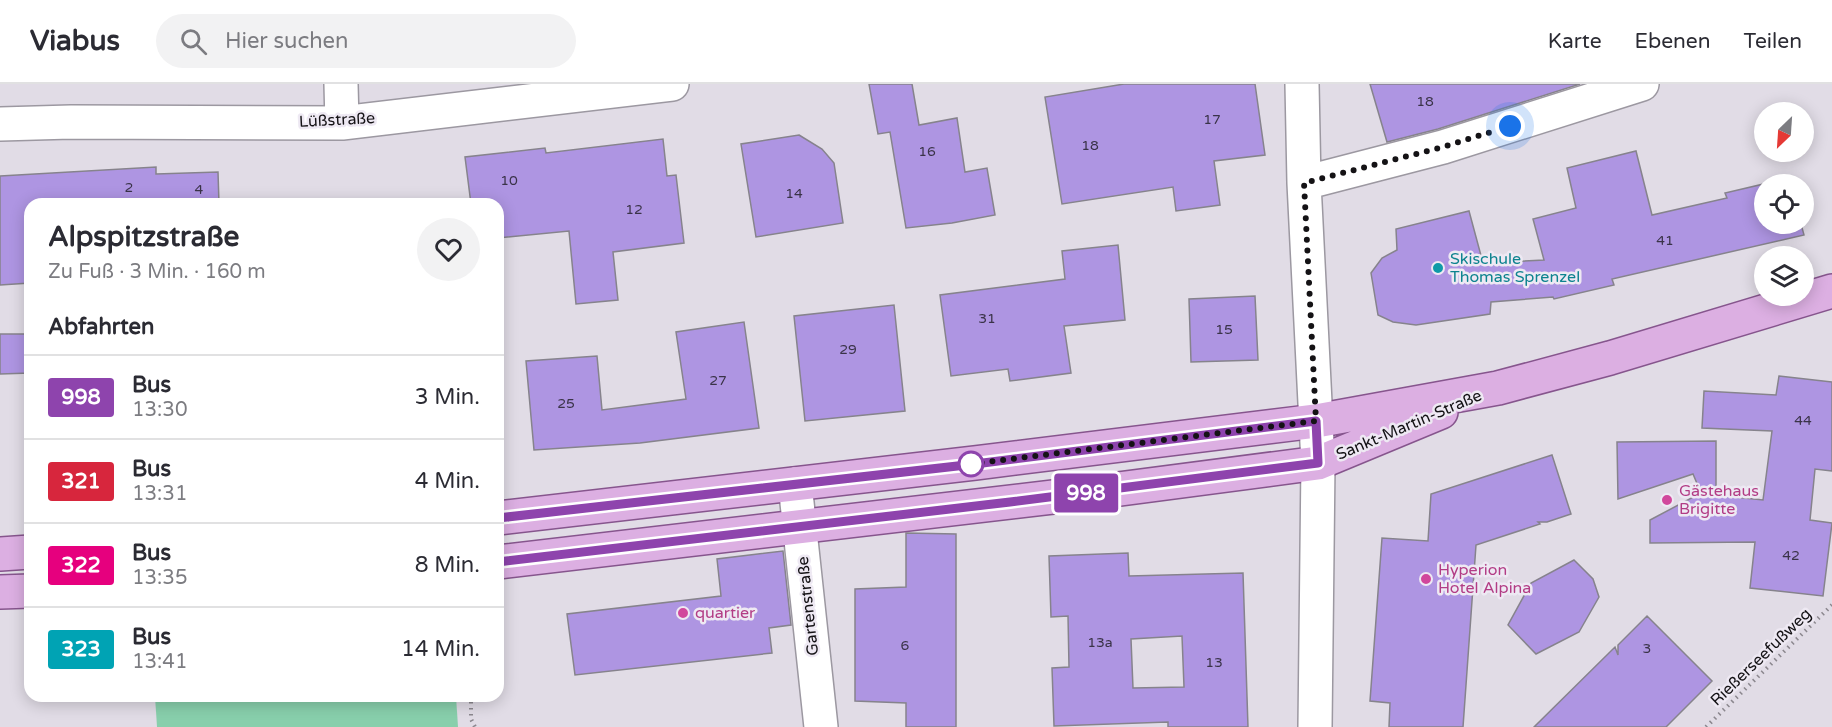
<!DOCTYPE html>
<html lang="de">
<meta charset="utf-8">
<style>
:root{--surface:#fff;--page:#f2f2f3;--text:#2b2b33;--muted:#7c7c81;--line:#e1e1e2}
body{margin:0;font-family:"Varela Round",sans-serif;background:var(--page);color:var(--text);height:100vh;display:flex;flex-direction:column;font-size:22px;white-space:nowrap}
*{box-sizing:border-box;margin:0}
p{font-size:20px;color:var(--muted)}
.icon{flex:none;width:33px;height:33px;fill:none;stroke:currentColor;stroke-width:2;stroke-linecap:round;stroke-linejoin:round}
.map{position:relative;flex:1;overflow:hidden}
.drawer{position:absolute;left:24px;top:114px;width:480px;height:504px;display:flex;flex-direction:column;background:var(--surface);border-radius:18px;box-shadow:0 3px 15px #0003}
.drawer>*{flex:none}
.badge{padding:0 12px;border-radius:4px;font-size:21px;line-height:39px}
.needle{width:39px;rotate:205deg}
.tools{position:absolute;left:1754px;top:18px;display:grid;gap:12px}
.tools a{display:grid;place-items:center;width:60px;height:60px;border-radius:50%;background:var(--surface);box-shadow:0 3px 15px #0003;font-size:30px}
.you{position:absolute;width:30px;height:30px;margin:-15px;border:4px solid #fff;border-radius:50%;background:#1a73e8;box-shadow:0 0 0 9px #1a73e833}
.map>.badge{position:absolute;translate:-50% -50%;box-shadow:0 0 0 3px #fff}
h2{padding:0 24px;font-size:22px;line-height:54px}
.round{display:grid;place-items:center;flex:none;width:63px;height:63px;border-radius:32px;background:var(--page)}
.summary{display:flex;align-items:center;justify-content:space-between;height:102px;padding:0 24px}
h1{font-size:28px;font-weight:700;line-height:45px}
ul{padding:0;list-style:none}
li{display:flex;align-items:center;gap:18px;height:84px;padding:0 24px;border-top:2px solid var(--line)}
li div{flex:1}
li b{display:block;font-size:22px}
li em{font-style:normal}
li .badge{min-width:66px;font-weight:700;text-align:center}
header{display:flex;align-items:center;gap:36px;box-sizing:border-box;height:84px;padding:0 30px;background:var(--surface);border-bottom:2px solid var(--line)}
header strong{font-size:28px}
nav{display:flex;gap:33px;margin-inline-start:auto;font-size:21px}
.search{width:420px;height:54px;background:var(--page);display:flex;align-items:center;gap:15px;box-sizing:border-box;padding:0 21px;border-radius:33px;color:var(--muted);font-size:22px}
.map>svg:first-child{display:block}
.green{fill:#88cfac}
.building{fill:#ae95e2;stroke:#86838c;stroke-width:1.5;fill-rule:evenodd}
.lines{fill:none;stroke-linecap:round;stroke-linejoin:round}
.minor-casing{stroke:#9c98a1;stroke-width:36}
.major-casing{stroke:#86558d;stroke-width:36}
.path{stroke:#8b878e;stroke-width:4;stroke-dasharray:1.5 4.5;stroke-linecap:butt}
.minor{stroke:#fff;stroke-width:33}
.major{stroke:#dcafe2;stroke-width:33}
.line-casing{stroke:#fff;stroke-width:14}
.line{stroke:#8e44ad;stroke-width:9}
.walk{stroke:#141215;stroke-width:6;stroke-dasharray:0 10.8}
.culture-dot{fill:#0f9aa8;stroke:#eee9f3;stroke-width:2}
.stop-dot{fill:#fff;stroke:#8e44ad;stroke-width:3}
.hotel-dot{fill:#d1479c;stroke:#eee9f3;stroke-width:2}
.labels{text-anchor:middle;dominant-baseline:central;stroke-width:5;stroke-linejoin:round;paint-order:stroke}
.number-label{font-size:14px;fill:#3a3348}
.street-label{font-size:16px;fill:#141215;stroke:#eee9f3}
.culture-label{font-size:16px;fill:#0d838f;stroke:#eee9f3;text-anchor:start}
.hotel-label{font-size:16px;fill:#b23c85;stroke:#eee9f3;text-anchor:start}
</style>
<header>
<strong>Viabus</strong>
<div class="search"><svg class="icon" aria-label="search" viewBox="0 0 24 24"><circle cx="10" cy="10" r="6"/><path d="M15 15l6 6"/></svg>Hier suchen</div>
<nav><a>Karte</a><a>Ebenen</a><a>Teilen</a></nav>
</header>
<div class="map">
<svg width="1832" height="643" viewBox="0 0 1832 643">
<rect width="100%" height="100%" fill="#e1dce6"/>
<!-- green -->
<path class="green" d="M155,612H456L458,643H157Z"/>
<!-- building -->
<path class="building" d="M869,0H912L919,41L957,34L965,88L987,84L995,131L952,139L906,144L890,48L878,50Z
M1124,0H1255L1265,71L1214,77L1220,121L1176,127L1173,103L1062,120L1045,13Z
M1370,0H1580L1438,45L1387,58Z
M799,51L822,65L834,79L843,139L756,153L741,60Z
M663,55L667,92L676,91L684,159L613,168L618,216L576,220L569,147L498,154V120H471L465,73L545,64L546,69Z
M1636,67L1652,131L1727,114L1725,109L1789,94L1791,100H1764V140H1801L1804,151L1612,195L1614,201L1554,215L1553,213L1491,218L1490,230L1416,241L1393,238L1378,231L1371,189L1382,174L1397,166L1396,145L1469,127L1483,179L1544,176L1533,135L1576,124L1567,84Z
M156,83V90L218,88L219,120H30V199L0,201V92Z
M1118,161L1125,236L1064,242L1071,289L1010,297L1008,285L951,292L940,211L1065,195L1062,167Z
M1255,212L1258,276L1191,278L1189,215Z
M894,221L905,327L805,337L794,232Z
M744,238L759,344L640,359L534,366L526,277L597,272L602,326L686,315L676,248Z
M0,250H30V289L0,290Z
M1779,292L1832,298V387L1815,385L1810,436L1832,439L1823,512L1750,504L1755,458L1650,459V436L1701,409L1693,390L1618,415L1617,358L1716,357V411L1763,416L1772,347L1702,344L1704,307L1776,311Z
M1552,371L1571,430L1547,438H1538L1540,440L1476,461L1463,643H1389L1390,619L1370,617L1382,454L1428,457L1431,410Z
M906,449L956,450V643H906V619L855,617V505L906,503Z
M783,467L791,541L769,544L772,569L575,591L567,530L721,512L717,475Z
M1128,469L1129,492L1243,489L1248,643H1168V638L1054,642L1052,584L1069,583L1068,532L1051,533L1049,472ZM1182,552L1184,603L1133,604L1131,555Z
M1574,476L1593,495L1599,513L1579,548L1536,570L1508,541L1531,499Z
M1647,532L1712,597L1666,643H1534L1615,563L1618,571V561Z"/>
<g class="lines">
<defs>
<path id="minor" d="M341,0L342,39
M1302,0L1304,99L1318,379L1315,643
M0,40L71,38L342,39L672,0
M1304,99L1443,63L1642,0
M795,400L821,643"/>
<path id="major" d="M498,434L975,379L1316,337L1498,304L1610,274L1832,207
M0,470L30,468
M498,478L1104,407L1318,379L1441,328
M0,508L30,507"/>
</defs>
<!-- minor casing -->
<use href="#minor" class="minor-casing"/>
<!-- major casing -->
<use href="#major" class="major-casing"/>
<!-- path -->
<path class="path" d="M471,612V635L475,643
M1706,643L1832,521"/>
<!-- minor -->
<use href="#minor" class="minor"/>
<!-- major -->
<use href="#major" class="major"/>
</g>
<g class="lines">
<defs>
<path id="line" d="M498,434L975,380L1316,337L1318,379L1010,418L498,478"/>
</defs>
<!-- line casing -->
<use href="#line" class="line-casing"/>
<!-- line -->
<use href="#line" class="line"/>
<!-- walk -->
<path class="walk" d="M971,380L1316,337L1304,99L1443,63L1510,42"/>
</g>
<!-- markers -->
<circle class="culture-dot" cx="1438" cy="184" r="6"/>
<circle class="stop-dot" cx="971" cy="380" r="12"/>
<g class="hotel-dot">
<circle cx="1667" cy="416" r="6"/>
<circle cx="1426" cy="495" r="6"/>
<circle cx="683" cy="529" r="6"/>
</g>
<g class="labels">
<!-- number labels -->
<g class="number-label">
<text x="1425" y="17">18</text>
<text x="1212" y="35">17</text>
<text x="1090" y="61">18</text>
<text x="927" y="67">16</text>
<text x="509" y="96">10</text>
<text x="129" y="103">2</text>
<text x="199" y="105">4</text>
<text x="794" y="109">14</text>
<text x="634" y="125">12</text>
<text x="1665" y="156">41</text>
<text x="987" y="234">31</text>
<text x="1224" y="245">15</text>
<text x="848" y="265">29</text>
<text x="718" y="296">27</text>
<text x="566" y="319">25</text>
<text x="1803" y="336">44</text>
<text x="1791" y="471">42</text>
<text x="1100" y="558">13a</text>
<text x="905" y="561">6</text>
<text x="1647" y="564">3</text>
<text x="1214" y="578">13</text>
</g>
<!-- street labels -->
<g class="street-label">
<text transform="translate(337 36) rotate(-3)">Lüßstraße</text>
<text transform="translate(1409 341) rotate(-23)">Sankt-Martin-Straße</text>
<text transform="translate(808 522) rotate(-96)">Gartenstraße</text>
<text transform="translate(1761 573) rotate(-44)">Rießerseefußweg</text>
</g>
<!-- culture labels -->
<g class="culture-label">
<text x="1450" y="175">Skischule<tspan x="1450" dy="18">Thomas Sprenzel</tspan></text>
</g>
<!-- hotel labels -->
<g class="hotel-label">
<text x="1679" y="407">Gästehaus<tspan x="1679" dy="18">Brigitte</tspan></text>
<text x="1438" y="486">Hyperion<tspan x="1438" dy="18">Hotel Alpina</tspan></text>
<text x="695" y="529">quartier</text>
</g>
</g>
</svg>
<div class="tools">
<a><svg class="needle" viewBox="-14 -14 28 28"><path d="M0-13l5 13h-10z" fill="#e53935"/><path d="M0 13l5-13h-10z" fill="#7c7c81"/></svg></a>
<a><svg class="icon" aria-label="locate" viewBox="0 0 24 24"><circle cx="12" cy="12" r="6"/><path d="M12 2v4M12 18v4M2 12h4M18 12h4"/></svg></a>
<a><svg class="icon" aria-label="layers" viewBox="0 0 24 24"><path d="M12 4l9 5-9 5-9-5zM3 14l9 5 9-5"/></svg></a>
</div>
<div class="you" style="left:1510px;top:42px"></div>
<b class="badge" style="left:1086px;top:409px;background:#8e44ad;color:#fff">998</b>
<section class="drawer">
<div class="summary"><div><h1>Alpspitzstraße</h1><p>Zu Fuß · 3 Min. · 160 m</p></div><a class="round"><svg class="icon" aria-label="heart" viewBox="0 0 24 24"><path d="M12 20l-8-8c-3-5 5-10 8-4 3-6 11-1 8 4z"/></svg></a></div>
<h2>Abfahrten</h2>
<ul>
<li><span class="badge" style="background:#8e44ad;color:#fff">998</span><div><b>Bus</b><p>13:30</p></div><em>3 Min.</em></li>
<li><span class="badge" style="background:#d7263d;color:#fff">321</span><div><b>Bus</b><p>13:31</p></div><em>4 Min.</em></li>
<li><span class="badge" style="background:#e6007e;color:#fff">322</span><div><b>Bus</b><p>13:35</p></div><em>8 Min.</em></li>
<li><span class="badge" style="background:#00a3b4;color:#fff">323</span><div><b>Bus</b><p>13:41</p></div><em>14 Min.</em></li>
</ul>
</section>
</div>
